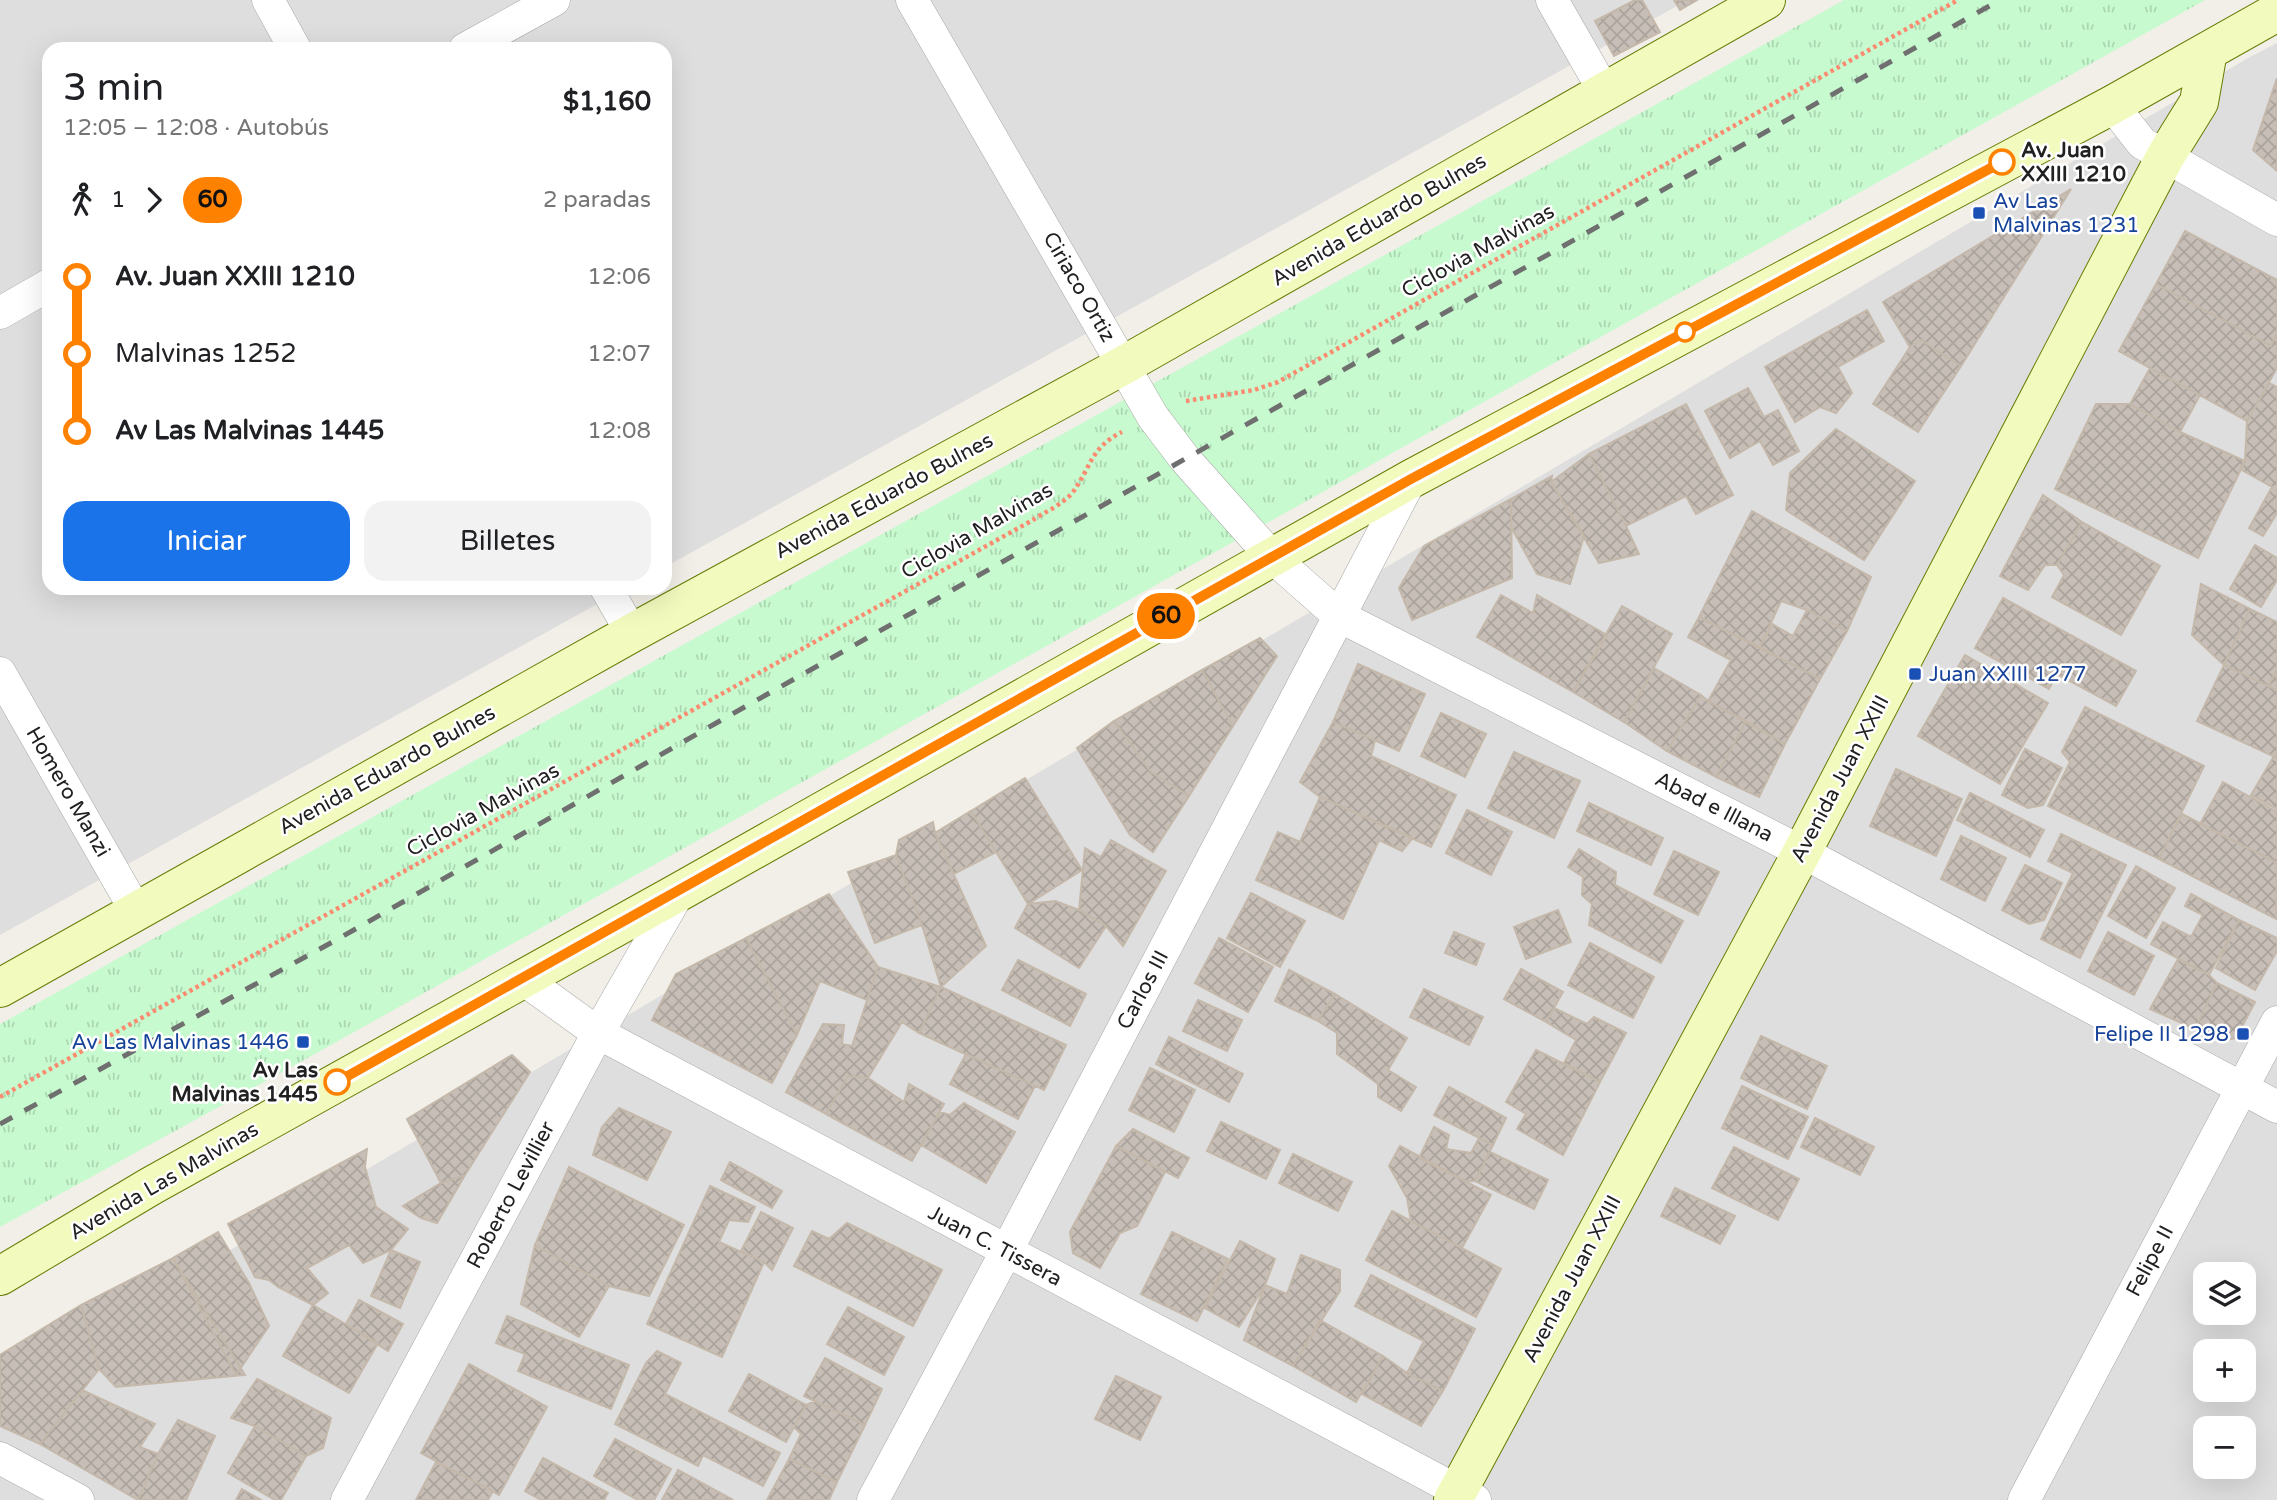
<!DOCTYPE html>
<html lang="es">
<meta charset="utf-8">
<style>
:root{--surface:#fff;--page:#f2f2f2;--text:#202124;--muted:#757577;--accent:#1a73e8}
body{margin:0;font-family:"Varela Round",sans-serif;background:var(--page);color:var(--text);height:100vh;display:flex;flex-direction:column;font-size:26px;white-space:nowrap}
*{box-sizing:border-box;margin:0}
p{font-size:23px;color:var(--muted)}
.icon{flex:none;width:38px;height:38px;fill:none;stroke:currentColor;stroke-width:2;stroke-linecap:round;stroke-linejoin:round}
.map{position:relative;flex:1;overflow:hidden}
.details{position:absolute;left:42px;top:42px;width:630px;height:553px;display:flex;flex-direction:column;background:var(--surface);border-radius:21px;box-shadow:0 7px 28px #0002}
.details>*{flex:none}
.badge{padding:0 14px;border-radius:23px;font-size:24px;line-height:46px}
.controls{position:absolute;left:2193px;top:1262px;display:grid;gap:14px}
.controls a{display:grid;place-items:center;width:63px;height:63px;border-radius:14px;background:var(--surface);box-shadow:0 7px 28px #0002;font-size:35px}
.map>.badge{position:absolute;translate:-50% -50%;box-shadow:0 0 0 4px #fff}
.legs{display:flex;align-items:center;gap:10px;height:77px;padding:0 21px;font-size:23px}
.legs p{margin-inline-start:auto}
.headline{display:flex;align-items:center;justify-content:space-between;height:119px;padding:0 21px}
h1{font-size:38px;font-weight:600;line-height:52px}
.action{display:flex;gap:14px;margin-top:auto;padding:14px 21px}
.action a{flex:1;height:80px;border-radius:21px;background:var(--accent);color:#fff;font-size:28px;font-weight:600;line-height:80px;text-align:center}
.action a+a{background:var(--page);color:var(--text)}
ul{padding:0 21px;list-style:none}
li{display:flex;align-items:center;gap:24px;height:77px;font-size:26px}
li i{display:grid;place-items:center;width:10px;height:100%;margin:0 9px;background:currentColor}
li i::after{content:'';width:18px;height:18px;margin:-9px;border:5px solid;border-radius:50%;background:var(--surface)}
li p{margin-inline-start:auto}
li:first-child i{background:linear-gradient(#0000 50%,currentColor 0)}
li:last-child i{background:linear-gradient(currentColor 50%,#0000 0)}
.map>svg:first-child{display:block}
.residential{fill:#dfdede;fill-rule:evenodd}
.park{fill:url(#park-tufts)}
.building{fill:url(#building-cross-hatch);stroke:#c4b8aa;stroke-width:2}
.lines{fill:none;stroke-linecap:round;stroke-linejoin:round}
.street-casing{stroke:#a8a8a8;stroke-width:33}
.secondary-casing{stroke:#657d04;stroke-width:40}
.path{stroke:#fb8b70;stroke-width:4.5;stroke-dasharray:3.5 3.5;stroke-linecap:butt}
.street{stroke:#fff;stroke-width:32}
.secondary{stroke:#f2fabe;stroke-width:38}
.rail{stroke:#6f6f6f;stroke-width:5;stroke-dasharray:14 14;stroke-linecap:butt}
.line-1-casing{stroke:#fff;stroke-width:16}
.line-1{stroke:#ff8100;stroke-width:10}
.stop-1-dot{fill:#fff;stroke:#ff8100;stroke-width:3.5}
.transit-dot{fill:#1a4fb4;stroke:#fff;stroke-width:2.5}
.labels{text-anchor:middle;dominant-baseline:central;stroke-width:5;stroke-linejoin:round;paint-order:stroke}
.stop-label{font-size:21px;font-weight:bold;fill:#212121;stroke:#fff;text-anchor:start}
.transit-label{font-size:21px;fill:#164399;stroke:#fff;text-anchor:start}
.street-label{font-size:21px;fill:#212121;stroke:#fff}
</style>
<div class="map">
<svg width="2277" height="1500" viewBox="0 0 2277 1500">
<defs>
<pattern id="park-tufts" width="24" height="20" patternUnits="userSpaceOnUse" patternTransform="scale(1.75)"><rect width="24" height="20" fill="#c7facf"/><path d="M3 7l-1-3M5 7V3M7 7l1-3M15 17l-1-3M17 17v-4M19 17l1-3" fill="none" stroke="#abd6b1"/></pattern>
<pattern id="building-cross-hatch" width="8" height="8" patternUnits="userSpaceOnUse" patternTransform="scale(1.75)"><rect width="8" height="8" fill="#c7bfb7"/><path d="M0 0l8 8M0 8l8-8" fill="none" stroke="#aba49d"/></pattern>
</defs>
<rect width="100%" height="100%" fill="#f2efe8"/>
<!-- residential -->
<path class="residential" d="M0,0H1688L665,567V49H49V588H626L0,935Z
M2277,43V1500H0V1386L2248,58ZM2205,1274H2244V1312H2205ZM2205,1351H2244V1390H2205ZM2205,1428H2244V1466H2205Z"/>
<!-- park -->
<path class="park" d="M1844,0H2205L277,1075L0,1227V1024Z"/>
<!-- building -->
<path class="building" d="M1635,0H1642L1660,32L1614,56L1595,21Z
M1674,0H1697L1680,10Z
M2277,78V171L2253,150Z
M2071,189L1961,366L1921,340L1910,347L1883,302Z
M2185,231L2277,280V334L2271,346L2156,284Z
M2156,284L2271,346L2277,334V368L2247,421L2119,351Z
M1867,310L1884,341L1838,367L1852,393L1836,413L1820,407L1795,422L1765,367Z
M1921,340L1961,366L1918,432L1873,404L1910,347Z
M2150,368L2200,395L2180,432L2130,404Z
M2269,383L2277,387V513L2263,536L2249,528L2272,487L2240,469L2245,461L2247,421Z
M1748,388L1764,417L1778,410L1799,451L1773,465L1760,441L1730,458L1705,411Z
M1686,404L1733,495L1696,514L1686,496L1626,526L1589,454Z
M2096,404H2130L2180,432L2245,461L2198,558L2055,489Z
M1836,429L1915,481L1864,560L1786,510L1790,473Z
M1589,454L1626,526L1639,554L1599,563L1551,482Z
M1552,476L1551,482L1584,536L1570,584L1537,574L1511,527V499Z
M2043,495L2082,522L2057,565H2045L2028,590L2000,576Z
M1511,499L1512,578L1412,620L1399,588L1424,546Z
M1752,511L1871,577L1847,631L1807,610L1781,601L1760,647L1699,617Z
M2082,522L2160,566L2121,635L2052,597L2064,575L2057,565Z
M2255,545L2277,558V580L2261,607L2230,589Z
M2201,584L2250,609L2224,665L2192,635Z
M1501,595L1533,613L1537,595L1607,635L1573,692L1477,637Z
M2003,598L2136,671L2116,706L2057,674L2049,689L1975,648Z
M1622,606L1672,634L1624,722L1573,692Z
M2250,609L2277,622V670L2268,686L2224,665Z
M1807,610L1847,631L1820,679L1760,647L1772,624L1793,636Z
M1699,617L1820,679L1785,744L1708,701L1731,660L1688,637Z
M1260,638L1277,656L1233,726L1202,670Z
M1965,655L2048,703L2000,784L1918,736Z
M1358,664L1425,694L1399,751L1333,722Z
M2224,665L2277,690V758L2197,721Z
M1654,668L1701,695L1667,751L1624,722Z
M1202,670L1233,726L1189,796L1151,772L1114,721Z
M2277,670V690L2268,686Z
M1701,695L1708,701L1746,721L1716,777L1667,751Z
M2085,707L2204,766L2159,859L2048,806L2070,762L2062,752Z
M1441,713L1486,734L1465,777L1421,756Z
M1114,721L1151,772L1189,796L1153,852L1130,835L1077,748Z
M1746,721L1785,744L1759,797L1716,777Z
M1333,722L1375,740L1371,756L1456,795L1431,847L1320,797L1300,782Z
M2025,749L2062,768L2043,805L2028,808L2002,795Z
M1514,752L1580,781L1554,838L1488,808Z
M2274,756L2277,758V809L2251,795Z
M1896,769L1962,799L1936,856L1870,826Z
M1025,778L1082,870L1028,904L971,811Z
M2223,782L2277,812V863L2200,824Z
M1970,793L2044,830L2030,857L1957,820Z
M1320,797L1413,838L1402,851L1379,840L1343,919L1256,880L1278,832L1300,842Z
M1589,803L1663,838L1651,865L1577,831Z
M1467,810L1512,832L1491,875L1446,853Z
M971,811L996,852L954,874L935,833Z
M2182,814L2277,863L2276,919L2159,859Z
M933,822L935,833L986,946L941,987L922,925L896,855L899,840Z
M2061,834L2126,865L2080,958L2041,939L2073,873L2048,861Z
M1961,836L2006,858L1985,901L1941,879Z
M1111,840L1166,871L1123,946L1106,926L1079,910L1085,848L1101,857Z
M1579,849L1616,872L1615,885L1683,921L1661,963L1589,925L1592,904L1582,895L1583,877L1568,867Z
M1674,851L1719,872L1698,915L1654,894Z
M896,855L922,925L875,943L848,872Z
M2025,865L2062,883L2044,920L2029,924L2002,910Z
M2136,866L2175,888L2146,938L2108,916Z
M1251,893L1305,921L1280,967L1227,938Z
M829,894L878,967L867,1000L820,981L797,1035L746,938Z
M2191,894L2239,920L2209,975L2151,944L2163,922L2191,937L2203,915L2185,906Z
M1055,901L1079,910L1106,926L1079,968L1015,928L1028,904Z
M1558,910L1571,942L1526,959L1514,927Z
M2239,920L2277,938V951L2255,990L2216,968Z
M1454,932L1484,944L1476,965L1445,953Z
M2108,932L2154,956L2134,995L2088,971Z
M746,938L797,1035L772,1083L652,1020L676,974Z
M1219,938L1273,967L1248,1012L1195,983Z
M1590,943L1654,977L1633,1018L1568,985Z
M2178,959L2209,975L2217,983L2195,1029L2150,1009Z
M1018,960L1086,994L1070,1026L1002,990Z
M878,967L941,987L919,1033L902,1022L868,1078L848,1076L826,1114L786,1092L823,1024L844,1025L842,1044L852,1046Z
M1521,969L1563,992L1546,1022L1504,999Z
M1289,970L1335,994L1318,1021L1275,1001Z
M2217,983L2255,1002L2236,1038L2221,1041L2195,1029Z
M941,987L1066,1045L1044,1090L919,1033Z
M1424,989L1483,1017L1469,1045L1410,1017Z
M1335,994L1407,1038L1388,1070L1416,1087L1401,1111L1378,1097V1084L1337,1054V1033L1318,1021Z
M1198,1000L1242,1020L1227,1051L1183,1031Z
M1554,1008L1587,1024L1594,1017L1626,1033L1600,1082L1564,1063L1576,1040L1546,1022Z
M1761,1036L1827,1066L1807,1109L1741,1078Z
M1169,1037L1243,1074L1229,1102L1156,1064Z
M1536,1050L1600,1082L1563,1155L1517,1129L1526,1114L1506,1102Z
M966,1054L1035,1086L1018,1119L950,1084Z
M512,1055L530,1072L465,1175L441,1183L407,1119Z
M1150,1068L1195,1090L1174,1132L1129,1110Z
M848,1076L868,1078L904,1102L909,1084L944,1104L912,1161L826,1114Z
M1742,1086L1808,1117L1788,1159L1722,1128Z
M1449,1087L1506,1118L1493,1145L1434,1115Z
M964,1103L1015,1132L986,1183L921,1145L940,1112L950,1115Z
M619,1108L671,1132L647,1180L593,1155L602,1127Z
M1815,1118L1874,1147L1860,1175L1801,1147Z
M1221,1122L1280,1150L1266,1179L1207,1151Z
M1434,1127L1449,1135L1446,1149L1471,1153L1479,1138L1493,1145L1475,1181H1464L1419,1158Z
M1133,1129L1189,1158L1178,1178L1116,1146Z
M1116,1146L1165,1172L1137,1226L1120,1233L1100,1268L1073,1253L1070,1232Z
M1400,1146L1491,1195L1462,1248L1411,1221L1407,1198L1389,1166Z
M1734,1147L1799,1179L1778,1220L1712,1188Z
M367,1149L365,1167L376,1207L408,1229L391,1250L363,1263L349,1245L307,1268L328,1293L313,1305L278,1287L269,1280L255,1277L228,1224Z
M1490,1152L1548,1180L1534,1209L1475,1181Z
M1293,1154L1352,1182L1338,1211L1279,1183Z
M730,1162L782,1191L772,1208L721,1180Z
M569,1167L684,1225L649,1296L609,1286L535,1245Z
M465,1175L437,1223L421,1218L403,1206L441,1183Z
M710,1186L755,1207L748,1222L729,1220L719,1242L764,1262L722,1357L647,1324Z
M1675,1188L1735,1216L1720,1244L1661,1216Z
M1392,1211L1501,1269L1476,1317L1366,1260Z
M761,1212L793,1228L772,1270L764,1262L741,1251Z
M847,1223L942,1270L913,1326L794,1266L812,1231L829,1239Z
M218,1232L249,1283L269,1326L236,1375L173,1258Z
M1172,1232L1228,1259L1197,1321L1141,1294Z
M1240,1241L1275,1259L1265,1285L1239,1327L1205,1308Z
M535,1245L609,1286L579,1337L521,1304Z
M391,1250L420,1262L400,1308L371,1296Z
M1301,1255L1340,1270V1291L1293,1366L1244,1340L1265,1285L1287,1294Z
M173,1258L245,1375L116,1387L99,1369L81,1305Z
M1371,1275L1475,1329L1443,1391L1407,1373L1424,1341L1355,1306Z
M359,1300L403,1324L388,1351L346,1324Z
M81,1305L99,1369L40,1444L0,1426V1355Z
M313,1305L378,1343L349,1393L283,1356Z
M848,1307L904,1337L884,1375L827,1344Z
M507,1316L629,1365L611,1409L518,1371L525,1354L496,1343Z
M1320,1320L1383,1356L1356,1402L1293,1366Z
M657,1351L681,1363L665,1394L780,1453L763,1486L703,1455L698,1466L615,1424L646,1363Z
M1383,1356L1407,1373L1443,1391L1421,1426L1362,1394Z
M825,1358L882,1389L865,1425L804,1396Z
M469,1364L547,1407L499,1495L421,1453Z
M749,1374L806,1405L786,1442L729,1411Z
M1116,1376L1161,1397L1140,1440L1095,1419Z
M257,1379L331,1418L323,1448L306,1456L255,1426L231,1418Z
M82,1390L155,1424L140,1447L158,1454L138,1500L40,1444Z
M815,1401L865,1425L837,1482L789,1459L801,1434L794,1427L806,1405Z
M178,1420L215,1436L186,1500H138L158,1454Z
M255,1426L306,1456L281,1500H275L228,1473Z
M615,1439L671,1469L654,1500H638L594,1476Z
M543,1458L608,1493L604,1500H541L525,1491Z
M789,1459L837,1482L829,1500H767Z
M436,1462L493,1491L488,1500H416Z
M678,1470L733,1500H662Z
M242,1489L261,1500H236Z"/>
<g class="lines">
<defs>
<path id="street" d="M268,0L295,49
M912,0L1153,417L1185,459L1271,556L1339,616L1802,852L2277,1107
M1552,0L1604,91
M465,49L554,0
M2112,105L2142,143L2277,220
M0,313L49,285
M606,588L632,633
M0,673L136,911
M523,979L598,1033L1475,1500
M0,1458L78,1500
M347,1500L598,1033L679,892
M873,1500L1006,1252L1411,479
M2024,1500L2277,1022"/>
<path id="secondary" d="M0,988L632,633L1124,365L1766,0
M0,1276L151,1186L679,892L1411,479L2112,105L2277,12
M1453,1500L1802,852L2165,157L2199,102L2208,51"/>
</defs>
<!-- street casing -->
<use href="#street" class="street-casing"/>
<!-- secondary casing -->
<use href="#secondary" class="secondary-casing"/>
<!-- path -->
<path class="path" d="M1186,401L1254,390L1278,382L1958,0
M0,1097L1031,521C1043,513 1064,504 1073,492C1091,467 1091,447 1122,432"/>
<!-- street -->
<use href="#street" class="street"/>
<!-- secondary -->
<use href="#secondary" class="secondary"/>
<!-- rail -->
<path class="rail" d="M0,1124L338,939L718,722L2000,0"/>
</g>
<g class="lines">
<defs>
<path id="line-1" d="M337,1082L1411,479L2002,162"/>
</defs>
<!-- line-1 casing -->
<use href="#line-1" class="line-1-casing"/>
<!-- line-1 -->
<use href="#line-1" class="line-1"/>
</g>
<!-- markers -->
<g class="stop-1-dot">
<circle cx="2002" cy="162" r="12"/>
<circle cx="1685" cy="332" r="9"/>
<circle cx="337" cy="1082" r="12"/>
</g>
<g class="transit-dot">
<rect x="1972" y="206" width="14" height="14" rx="3.5"/>
<rect x="1908" y="667" width="14" height="14" rx="3.5"/>
<rect x="2236" y="1027" width="14" height="14" rx="3.5"/>
<rect x="296" y="1035" width="14" height="14" rx="3.5"/>
</g>
<g class="labels">
<!-- stop labels -->
<g class="stop-label">
<text x="2021" y="150">Av. Juan<tspan x="2021" dy="24">XXIII 1210</tspan></text>
<text x="318" y="1070" text-anchor="end">Av Las<tspan x="318" dy="24">Malvinas 1445</tspan></text>
</g>
<!-- transit labels -->
<g class="transit-label">
<text x="1993" y="201">Av Las<tspan x="1993" dy="24">Malvinas 1231</tspan></text>
<text x="1929" y="674">Juan XXIII 1277</text>
<text x="2229" y="1034" text-anchor="end">Felipe II 1298</text>
<text x="289" y="1042" text-anchor="end">Av Las Malvinas 1446</text>
</g>
<!-- street labels -->
<g class="street-label">
<text transform="translate(1379 220) rotate(-30)">Avenida Eduardo Bulnes</text>
<text transform="translate(1478 251) rotate(-29)">Ciclovia Malvinas</text>
<text transform="translate(1079 287) rotate(60)">Ciriaco Ortiz</text>
<text transform="translate(884 496) rotate(-28)">Avenida Eduardo Bulnes</text>
<text transform="translate(977 531) rotate(-30)">Ciclovia Malvinas</text>
<text transform="translate(387 770) rotate(-29)">Avenida Eduardo Bulnes</text>
<text transform="translate(1840 779) rotate(-62)">Avenida Juan XXIII</text>
<text transform="translate(68 792) rotate(60)">Homero Manzi</text>
<text transform="translate(1714 807) rotate(27)">Abad e Illana</text>
<text transform="translate(483 810) rotate(-29)">Ciclovia Malvinas</text>
<text transform="translate(1143 990) rotate(-62)">Carlos III</text>
<text transform="translate(164 1181) rotate(-30)">Avenida Las Malvinas</text>
<text transform="translate(511 1195) rotate(-62)">Roberto Levillier</text>
<text transform="translate(995 1246) rotate(28)">Juan C. Tissera</text>
<text transform="translate(2150 1261) rotate(-62)">Felipe II</text>
<text transform="translate(1572 1279) rotate(-62)">Avenida Juan XXIII</text>
</g>
</g>
</svg>
<div class="controls">
<a><svg class="icon" aria-label="layers" viewBox="0 0 24 24"><path d="M12 4l9 5-9 5-9-5zM3 14l9 5 9-5"/></svg></a>
<a>+</a>
<a>−</a>
</div>
<b class="badge" style="left:1166px;top:616px;background:#ff8100;color:#111">60</b>
<section class="details">
<div class="headline"><div><h1>3 min</h1><p>12:05 – 12:08 · Autobús</p></div><b>$1,160</b></div>
<div class="legs"><svg class="icon" aria-label="walk" viewBox="0 0 24 24"><circle cx="13" cy="4" r="2"/><path d="M13 8l-2 6 4 7M11 14l-3 7M7 12l3-4h3l4 4"/></svg>1<svg class="icon" aria-label="forward" viewBox="0 0 24 24"><path d="M9 5l7 7-7 7"/></svg><b class="badge" style="background:#ff8100;color:#111">60</b><p>2 paradas</p></div>
<ul>
<li><i style="color:#ff8100"></i><b>Av. Juan XXIII 1210</b><p>12:06</p></li>
<li><i style="color:#ff8100"></i><span>Malvinas 1252</span><p>12:07</p></li>
<li><i style="color:#ff8100"></i><b>Av Las Malvinas 1445</b><p>12:08</p></li>
</ul>
<div class="action"><a>Iniciar</a><a>Billetes</a></div>
</section>
</div>
